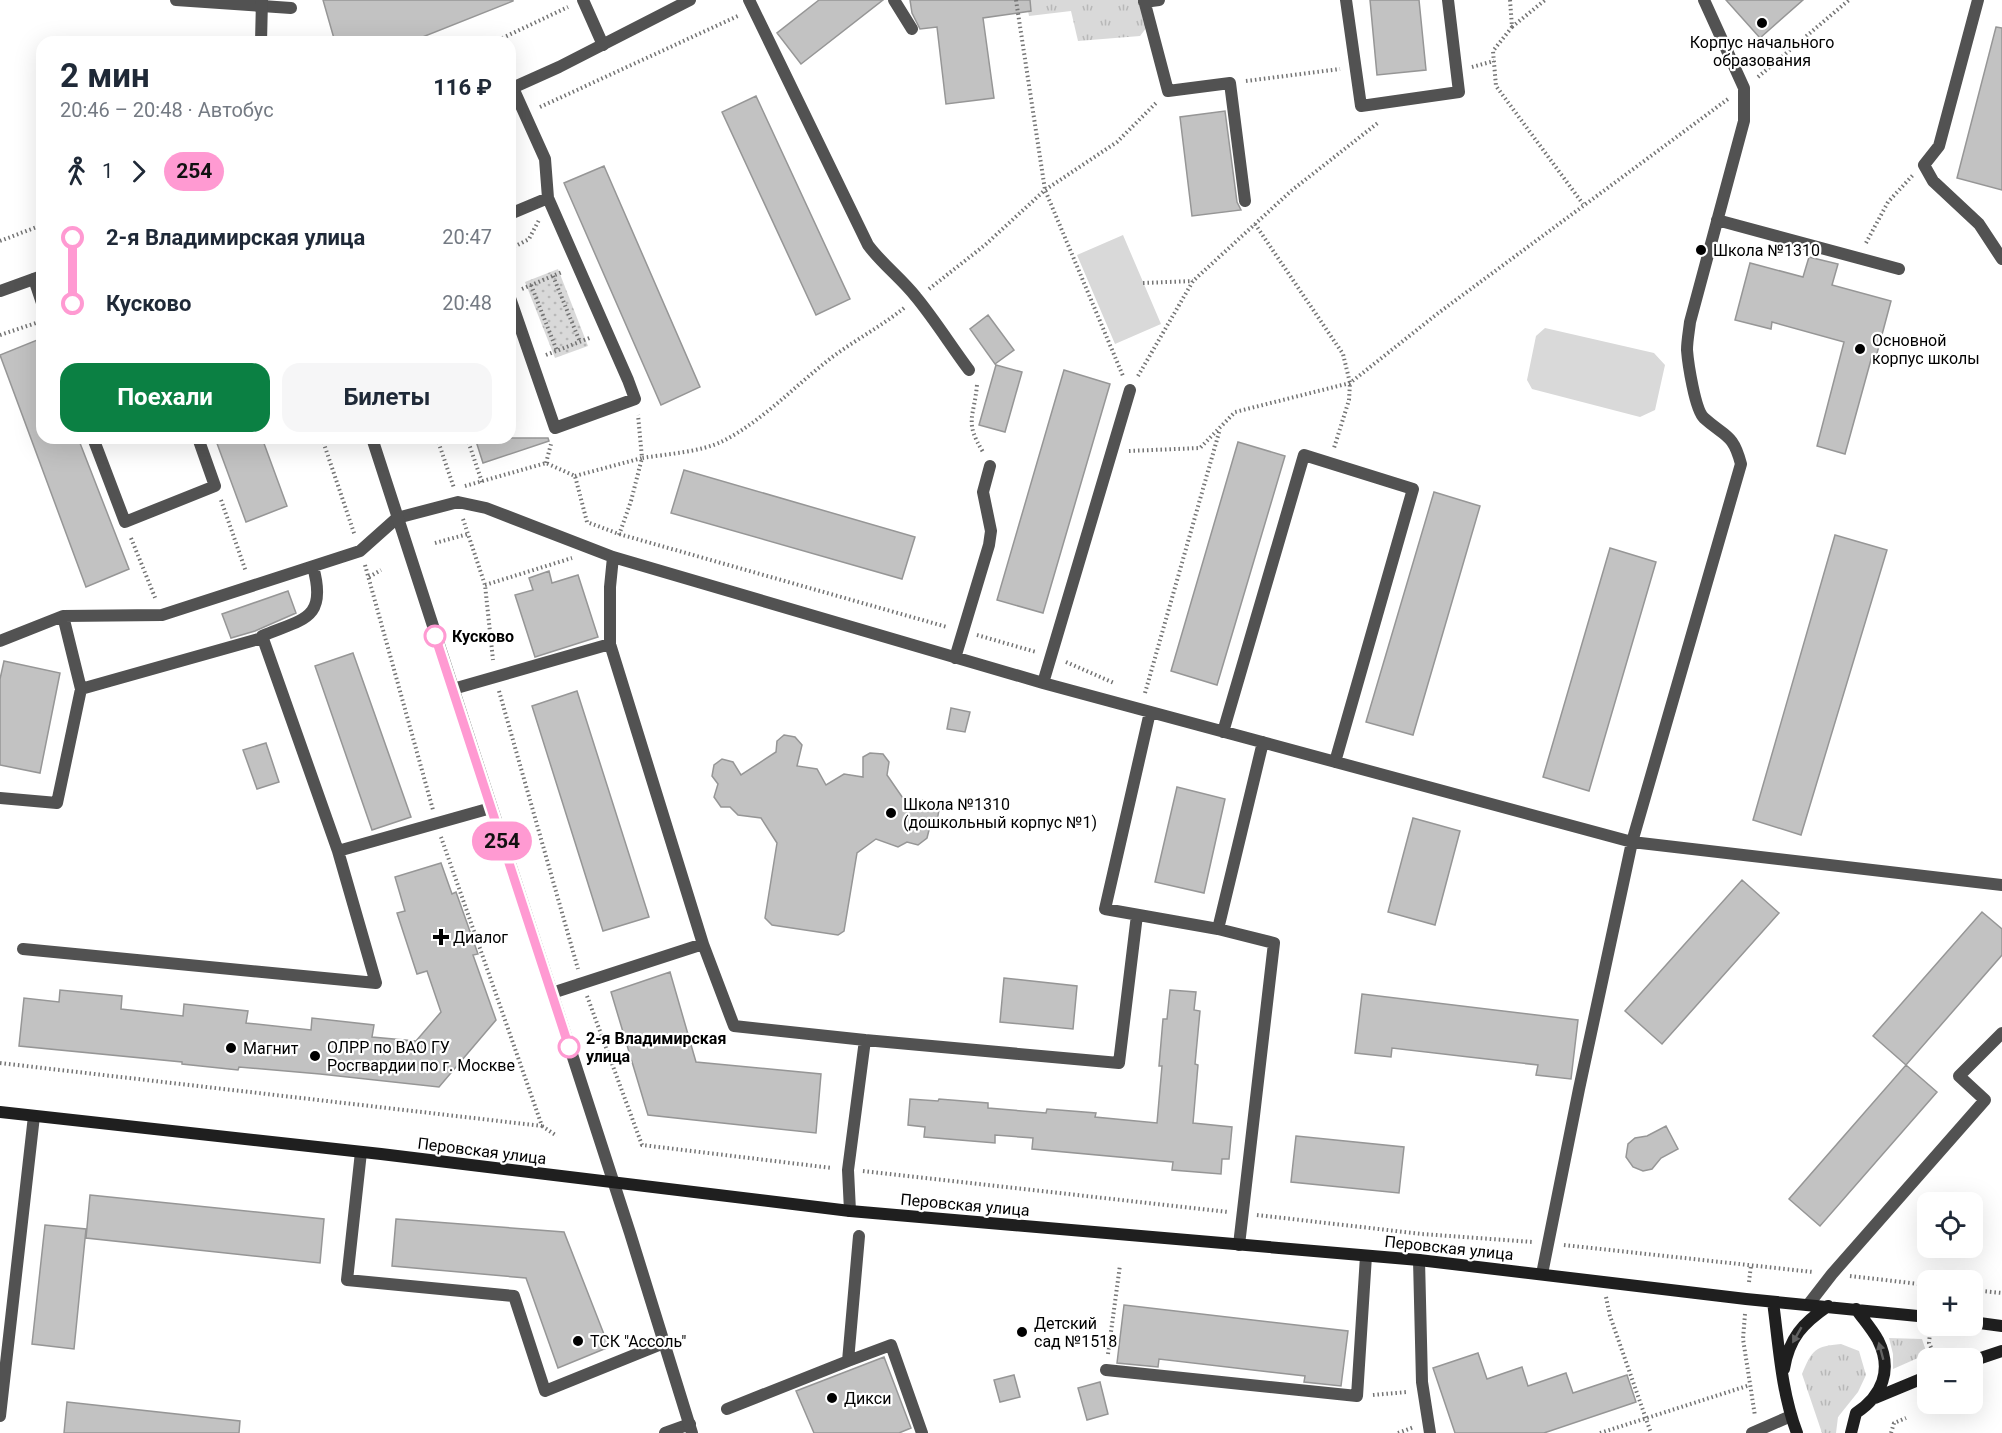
<!DOCTYPE html>
<html lang="ru">
<meta charset="utf-8">
<style>
:root{--surface:#fff;--page:#f6f6f7;--text:#1f2937;--muted:#747a83;--accent:#0b8043}
body{margin:0;font-family:Roboto,sans-serif;background:var(--page);color:var(--text);height:100vh;display:flex;flex-direction:column;font-size:22px;white-space:nowrap}
*{box-sizing:border-box;margin:0}
p{font-size:20px;color:var(--muted)}
.icon{flex:none;width:33px;height:33px;fill:none;stroke:currentColor;stroke-width:2;stroke-linecap:round;stroke-linejoin:round}
.map{position:relative;flex:1;overflow:hidden}
.drawer{position:absolute;left:36px;top:36px;width:480px;height:408px;display:flex;flex-direction:column;background:var(--surface);border-radius:18px;box-shadow:0 6px 24px #0002}
.drawer>*{flex:none}
.badge{padding:0 12px;border-radius:20px;font-size:21px;line-height:39px}
.fabs{position:absolute;left:1917px;top:1192px;display:grid;gap:12px}
.fabs a{display:grid;place-items:center;width:66px;height:66px;border-radius:12px;background:var(--surface);box-shadow:0 6px 24px #0002;font-size:30px}
.map>.badge{position:absolute;translate:-50% -50%;box-shadow:0 0 0 3px #fff}
.legs{display:flex;align-items:center;gap:9px;height:66px;padding:0 24px;font-size:20px}
.legs p{margin-inline-start:auto}
.summary{display:flex;align-items:center;justify-content:space-between;height:102px;padding:0 24px}
h1{font-size:33px;font-weight:700;line-height:45px}
.action{display:flex;gap:12px;margin-top:auto;padding:12px 24px}
.action a{flex:1;height:69px;border-radius:18px;background:var(--accent);color:#fff;font-size:24px;font-weight:700;line-height:69px;text-align:center}
.action a+a{background:var(--page);color:var(--text)}
ul{padding:0 24px;list-style:none}
li{display:flex;align-items:center;gap:21px;height:66px;font-size:22px}
li i{display:grid;place-items:center;width:9px;height:100%;margin:0 8px;background:currentColor}
li i::after{content:'';width:15px;height:15px;margin:-8px;border:4px solid;border-radius:50%;background:var(--surface)}
li p{margin-inline-start:auto}
li:first-child i{background:linear-gradient(#0000 50%,currentColor 0)}
li:last-child i{background:linear-gradient(currentColor 50%,#0000 0)}
.map>svg:first-child{display:block}
.grass{fill:url(#grass-tufts)}
.park{fill:url(#park-dots)}
.pitch{fill:#d9d9d9}
.building{fill:#c2c2c2;stroke:#969696;stroke-width:1.5}
.lines{fill:none;stroke-linecap:round;stroke-linejoin:round}
.path{stroke:#747474;stroke-width:4;stroke-dasharray:1.5 3;stroke-linecap:butt}
.service{stroke:#525252;stroke-width:12}
.minor{stroke:#525252;stroke-width:12}
.tertiary{stroke:#525252;stroke-width:12}
.secondary{stroke:#1f1f1f;stroke-width:12}
.oneway{fill:#626262}
.line-1-casing{stroke:#fff;stroke-width:14}
.line-1{stroke:#ff9ad2;stroke-width:9}
.poi-dot{fill:#000;stroke:#fff;stroke-width:2}
.stop-1-dot{fill:#fff;stroke:#ff9ad2;stroke-width:3}
.labels{text-anchor:middle;dominant-baseline:central;stroke-width:4.5;stroke-linejoin:round;paint-order:stroke}
.poi-label{font-size:16px;fill:#000;stroke:#fff;text-anchor:start}
.stop-label{font-size:16px;font-weight:bold;fill:#000;stroke:#fff;text-anchor:start}
.street-label{font-size:16px;fill:#000;stroke:#fff}
</style>
<div class="map">
<svg width="2002" height="1433" viewBox="0 0 2002 1433">
<defs>
<pattern id="grass-tufts" width="24" height="20" patternUnits="userSpaceOnUse" patternTransform="scale(1.5)"><rect width="24" height="20" fill="#d9d9d9"/><path d="M3 7l-1-3M5 7V3M7 7l1-3M15 17l-1-3M17 17v-4M19 17l1-3" fill="none" stroke="#b8b8b8"/></pattern>
<pattern id="park-dots" width="8" height="8" patternUnits="userSpaceOnUse" patternTransform="scale(1.5)"><rect width="8" height="8" fill="#d9d9d9"/><path d="M2 2h.1M6 6h.1" fill="none" stroke="#b8b8b8" stroke-width="1.8" stroke-linecap="round"/></pattern>
</defs>
<rect width="100%" height="100%" fill="#fff"/>
<!-- grass -->
<path class="grass" d="M1026,0H1139L1147,27L1140,36L1078,41L1071,11L1029,16Z
M1889,1338L1922,1339L1927,1354L1893,1369V1354Z
M1841,1344L1859,1351L1866,1375L1858,1392L1838,1417L1836,1433H1822L1802,1374C1812,1350 1815,1346 1841,1344Z"/>
<!-- park -->
<path class="park" d="M558,269L588,346L555,358L525,282Z"/>
<!-- pitch -->
<path class="pitch" d="M1123,235L1161,324L1115,344L1077,255Z
M1545,328L1654,353L1665,365L1655,410L1640,417L1532,389L1527,380L1536,336Z"/>
<!-- building -->
<path class="building" d="M323,0H513V1L410,42H335Z
M819,0H883L801,64L777,33Z
M910,0H1030L1031,11L983,18L994,98L946,104L937,27L920,29L912,13Z
M1370,0H1419L1426,70L1377,75Z
M1726,0H1803L1760,38Z
M1996,27L2002,28V190L1957,178Z
M756,96L850,299L816,315L722,112Z
M1225,111L1237,202L1241,210L1192,216L1180,117Z
M604,166L700,387L661,405L564,183Z
M1809,257L1838,264L1832,285L1891,301L1876,357L1872,356L1845,454L1817,446L1844,342L1772,322L1771,329L1735,320L1750,263L1803,277Z
M988,315L1014,350L995,364L970,329Z
M42,338V438H78L129,569L86,587L0,355Z
M996,365L1022,372L1005,432L979,425Z
M1064,370L1110,384L1043,613L997,600Z
M215,438H262L287,506L246,522Z
M475,438H548L549,441L483,463Z
M1238,442L1285,456L1217,685L1171,671Z
M684,470L915,537L902,579L671,513Z
M1434,492L1480,506L1413,735L1366,722Z
M1835,535L1887,550L1801,835L1753,820Z
M1610,548L1656,562L1589,791L1543,777Z
M549,571L552,583L578,575L598,637L535,657L515,595L533,590L529,578Z
M288,591L296,613L255,631L231,638L222,614Z
M353,653L411,817L372,830L315,666Z
M4,661L60,673L40,773L0,765V679Z
M577,691L649,917L603,931L532,706Z
M951,708L970,712L965,732L947,729Z
M784,735L795,737L802,745L797,766L817,769L826,785L844,774L863,777V757L870,753L883,754L889,762L887,775L909,807L922,800L933,802L939,810L937,821L930,826L927,838L918,845L907,842L898,847L876,839L857,853L844,931L838,935L772,925L765,918L777,843L761,818L738,815L730,807H721L714,797L718,784L712,776L714,765L722,759L733,762L741,775L776,752L777,741Z
M266,743L279,782L257,789L243,750Z
M1177,787L1225,799L1204,893L1155,882Z
M1413,818L1460,831L1435,925L1388,912Z
M441,863L452,894L456,892L478,954L473,955L496,1020L439,1087L320,1074L239,1067L238,1070L182,1064V1062L19,1046L24,998L59,1002L60,990L122,996L121,1009L183,1016L184,1004L248,1011L246,1023L311,1030L312,1018L374,1025L372,1037L416,1041L441,1012L427,971L417,974L397,913L405,911L395,877Z
M1742,880L1779,913L1662,1044L1625,1011Z
M1982,912L2002,929V955L1906,1065L1873,1036Z
M670,972L696,1062L821,1074L816,1133L648,1115L611,992Z
M1004,978L1077,986L1073,1029L1000,1022Z
M1170,990L1196,992L1194,1010L1200,1011L1195,1064L1198,1065L1193,1123L1232,1127L1229,1159H1222L1221,1174L1172,1170L1173,1162L1032,1149L1033,1138L995,1135V1143L924,1137L925,1127L908,1125L910,1099L938,1101L939,1099L988,1103V1108L1046,1113L1047,1109L1096,1113L1095,1117L1157,1123L1162,1066H1159L1163,1019H1167Z
M1362,994L1578,1020L1571,1079L1536,1075L1538,1065L1469,1057L1392,1048L1391,1057L1355,1053Z
M1906,1065L1937,1092L1820,1226L1789,1199Z
M1666,1126L1678,1149L1661,1158L1652,1169L1643,1171L1633,1167L1626,1157L1628,1144L1635,1138L1647,1136Z
M1296,1136L1404,1147L1399,1193L1291,1182Z
M90,1195L324,1219L320,1263L86,1238Z
M396,1219L564,1232L609,1347L558,1368L526,1278L392,1266Z
M45,1225L86,1229L74,1349L32,1344Z
M1124,1305L1348,1331L1341,1386L1304,1382L1305,1376L1159,1359L1158,1367L1117,1363Z
M1478,1353L1487,1379L1522,1367L1528,1386L1566,1373L1573,1393L1627,1375L1636,1402L1544,1433H1455L1433,1368Z
M884,1357L911,1428L899,1433H814L796,1391Z
M1014,1375L1020,1397L1000,1402L994,1380Z
M1100,1382L1108,1414L1087,1420L1078,1388Z
M67,1402L240,1421L239,1433H64Z"/>
<g class="lines">
<!-- path -->
<path class="path" d="M1016,0L1045,190L1123,376
M1510,0L1512,27L1493,51L1496,86L1583,204
M1512,27L1545,0
M494,42L568,7
M1472,67L1494,61
M1758,77L1849,0
M1246,81L1340,69
M540,107L740,15
M1255,224L1343,354L1350,383L1349,400L1334,448
M0,241L42,225
M1866,243L1888,202L1913,175
M510,249L529,239L539,220
M553,276L580,342
M1143,283L1193,281
M531,285L557,351
M522,289L562,272
M929,289L985,245L1045,190L1117,142L1157,102
M0,335L42,321
M546,355L592,337
M1138,376L1193,281L1291,191L1379,122
M977,385C974,418 964,421 983,452
M322,438L355,536
M437,438L454,488
M467,438L482,482
M1129,451L1200,448L1235,412L1350,383L1437,314L1728,99
M546,463L551,444
M575,476L642,458L638,415
M465,486L546,463L575,476L587,522L619,534L947,627
M221,500L246,572
M463,519L485,585L493,660
M619,535L631,501L642,458C667,454 701,452 723,441C760,422 789,392 821,366C847,344 878,329 904,308
M131,538L156,600
M435,543L468,534
M365,565L433,810
M369,577L381,570
M485,585L572,558
M977,635L1036,652
M1066,662L1114,683
M499,691L578,969
M1145,693L1220,429
M587,996L642,1145L832,1168
M0,1063L542,1126L441,837
M542,1126L557,1136
M863,1171L1228,1212
M1257,1215L1422,1234L1533,1242
M1564,1245L1813,1272
M1850,1276L1928,1285
M1749,1282L1751,1265
M1972,1290L2002,1293
M1606,1297L1610,1316L1651,1433
M1745,1314L1743,1339L1755,1416
M1930,1333L1929,1343L1936,1359
M1108,1354L1120,1265
M1373,1395L1407,1392
M1398,1433L1414,1427
M1600,1433L1750,1385
M1891,1433L1894,1423L1906,1418"/>
<!-- service -->
<path class="service" d="M176,0L291,8
M583,0L603,45
M749,0L868,245C882,264 901,278 916,297C935,320 951,346 969,370
M894,0L912,29
M1144,0L1168,91L1230,83L1245,201
M1346,0L1361,106L1459,92L1448,0
M1978,0L1939,146L1924,165L1933,181L1979,224L2002,259
M1144,2L1159,0
M510,214L548,198
M1717,220L1899,269
M34,279L42,303
M510,298L555,428L635,399L628,380L548,198L545,159L513,88
M93,438L125,522L215,486L198,438
M613,557L610,587V644L703,944
M313,567C328,620 302,619 262,636L338,851
M63,616L81,689
M0,641L63,616L162,615L360,551L397,518L458,502L486,508L613,557L1043,683L1632,842L2002,885
M955,658L989,545L991,531L983,492L990,466
M1043,683L1130,390
M453,689L610,644
M1150,712L1105,909L1218,929L1263,742
M1223,732L1304,455L1413,489L1335,762
M0,798L57,803L81,689L262,638
M1218,929L1274,943L1239,1245
M23,949L376,983L338,851L491,808
M552,993L703,944L734,1026L865,1040
M361,1152L347,1280L514,1296L545,1391L664,1343
M850,1211L848,1170L865,1040L1119,1063L1137,915
M1419,1260L1422,1382L1430,1433
M1542,1274L1579,1089L1632,842L1741,464C1733,433 1725,437 1704,418C1695,410 1688,363 1687,350C1687,341 1689,331 1690,322L1744,121V88L1704,0
M1808,1305L1832,1274L1985,1100L1959,1076L2002,1033
M848,1361L891,1345L922,1433
M1106,1370L1357,1396L1366,1256
M727,1409L848,1361L859,1236
M0,1416L34,1116
M665,1433L690,1424"/>
<!-- minor -->
<path class="minor" d="M261,42L262,0
M1752,1433L1791,1416"/>
<!-- tertiary -->
<path class="tertiary" d="M510,89L559,67L690,0
M0,291L42,276
M372,438L630,1233L692,1433"/>
<!-- secondary -->
<path class="secondary" d="M0,1112L381,1154L850,1211L1419,1260L1746,1299L1928,1317
M1773,1302C1779,1346 1781,1391 1797,1433
M1972,1322L2002,1326
M1972,1361L2002,1351
M1784,1369C1789,1338 1803,1323 1828,1306
M1875,1398L1928,1376
M1851,1433L1856,1413C1882,1396 1893,1370 1878,1340C1872,1329 1863,1319 1856,1309"/>
</g>
<!-- one-way arrows -->
<defs><path id="oneway-solid" d="M-6-.8H1V-3.2L6.5 0L1 3.2V.8H-6Z" transform="scale(1.5)"/></defs>
<g class="oneway">
<use href="#oneway-solid" transform="translate(1797 1335) rotate(120)"/>
<use href="#oneway-solid" transform="translate(1881 1351) rotate(-105)"/>
</g>
<g class="lines">
<defs>
<path id="line-1" d="M435,636L569,1047"/>
</defs>
<!-- line-1 casing -->
<use href="#line-1" class="line-1-casing"/>
<!-- line-1 -->
<use href="#line-1" class="line-1"/>
</g>
<!-- markers -->
<g class="poi-dot">
<circle cx="1762" cy="23" r="6"/>
<circle cx="1701" cy="250" r="6"/>
<circle cx="1860" cy="349" r="6"/>
<circle cx="891" cy="813" r="6"/>
<path d="M438 928h6v6h6v6h-6v6h-6v-6h-6v-6h6z"/>
<circle cx="231" cy="1048" r="6"/>
<circle cx="315" cy="1056" r="6"/>
<circle cx="1022" cy="1332" r="6"/>
<circle cx="578" cy="1341" r="6"/>
<circle cx="832" cy="1398" r="6"/>
</g>
<g class="stop-1-dot">
<circle cx="435" cy="636" r="10"/>
<circle cx="569" cy="1047" r="10"/>
</g>
<g class="labels">
<!-- poi labels -->
<g class="poi-label">
<text x="1762" y="42" text-anchor="middle">Корпус начального<tspan x="1762" dy="18">образования</tspan></text>
<text x="1713" y="250">Школа №1310</text>
<text x="1872" y="340">Основной<tspan x="1872" dy="18">корпус школы</tspan></text>
<text x="903" y="804">Школа №1310<tspan x="903" dy="18">(дошкольный корпус №1)</tspan></text>
<text x="453" y="937">Диалог</text>
<text x="327" y="1047">ОЛРР по ВАО ГУ<tspan x="327" dy="18">Росгвардии по г. Москве</tspan></text>
<text x="243" y="1048">Магнит</text>
<text x="1034" y="1323">Детский<tspan x="1034" dy="18">сад №1518</tspan></text>
<text x="590" y="1341">ТСК "Ассоль"</text>
<text x="844" y="1398">Дикси</text>
</g>
<!-- stop labels -->
<g class="stop-label">
<text x="452" y="636">Кусково</text>
<text x="586" y="1038">2-я Владимирская<tspan x="586" dy="18">улица</tspan></text>
</g>
<!-- street labels -->
<g class="street-label">
<text transform="translate(482 1151) rotate(7)">Перовская улица</text>
<text transform="translate(965 1205) rotate(5)">Перовская улица</text>
<text transform="translate(1449 1248) rotate(6)">Перовская улица</text>
</g>
</g>
</svg>
<div class="fabs">
<a><svg class="icon" aria-label="locate" viewBox="0 0 24 24"><circle cx="12" cy="12" r="6"/><path d="M12 2v4M12 18v4M2 12h4M18 12h4"/></svg></a>
<a>+</a>
<a>−</a>
</div>
<b class="badge" style="left:502px;top:841px;background:#ff9ad2;color:#111">254</b>
<section class="drawer">
<div class="summary"><div><h1>2 мин</h1><p>20:46 – 20:48 · Автобус</p></div><b>116 ₽</b></div>
<div class="legs"><svg class="icon" aria-label="walk" viewBox="0 0 24 24"><circle cx="13" cy="4" r="2"/><path d="M13 8l-2 6 4 7M11 14l-3 7M7 12l3-4h3l4 4"/></svg>1<svg class="icon" aria-label="forward" viewBox="0 0 24 24"><path d="M9 5l7 7-7 7"/></svg><b class="badge" style="background:#ff9ad2;color:#111">254</b></div>
<ul>
<li><i style="color:#ff9ad2"></i><b>2-я Владимирская улица</b><p>20:47</p></li>
<li><i style="color:#ff9ad2"></i><b>Кусково</b><p>20:48</p></li>
</ul>
<div class="action"><a>Поехали</a><a>Билеты</a></div>
</section>
</div>
